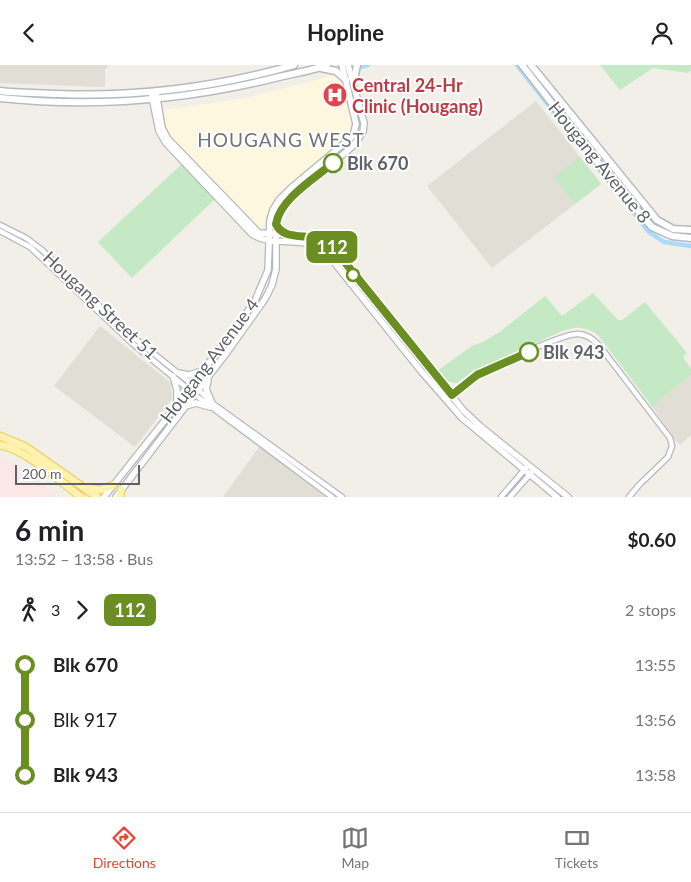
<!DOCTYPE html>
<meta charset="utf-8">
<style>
:root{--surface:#fff;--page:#f2f2f2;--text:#202124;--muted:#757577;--line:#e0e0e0;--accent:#ea4335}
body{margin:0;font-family:Lato,sans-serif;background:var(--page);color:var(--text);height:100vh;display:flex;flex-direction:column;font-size:19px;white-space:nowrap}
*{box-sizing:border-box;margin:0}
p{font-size:16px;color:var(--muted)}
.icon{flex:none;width:28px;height:28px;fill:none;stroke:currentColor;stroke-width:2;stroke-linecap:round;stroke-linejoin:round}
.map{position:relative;height:432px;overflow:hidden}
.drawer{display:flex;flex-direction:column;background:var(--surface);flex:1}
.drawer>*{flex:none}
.badge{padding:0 10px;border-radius:8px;font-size:18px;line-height:32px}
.scale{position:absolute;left:15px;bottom:12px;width:125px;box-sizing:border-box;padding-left:5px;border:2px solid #5f6368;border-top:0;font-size:14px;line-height:18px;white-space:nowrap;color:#5f6368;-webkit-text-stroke:4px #fff;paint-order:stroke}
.map>.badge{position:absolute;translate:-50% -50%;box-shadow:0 0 0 2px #fff}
.legs{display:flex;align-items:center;gap:8px;height:55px;padding:0 15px;font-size:16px}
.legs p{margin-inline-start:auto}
.head{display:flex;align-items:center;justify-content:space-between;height:85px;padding:0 15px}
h1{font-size:28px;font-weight:700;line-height:38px}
ul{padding:0 15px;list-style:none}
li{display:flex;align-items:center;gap:18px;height:55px;font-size:19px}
li i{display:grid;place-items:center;width:8px;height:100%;margin:0 6px;background:currentColor}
li i::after{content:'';width:12px;height:12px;margin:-6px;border:4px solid;border-radius:50%;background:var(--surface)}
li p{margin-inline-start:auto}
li:first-child i{background:linear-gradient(#0000 50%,currentColor 0)}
li:last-child i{background:linear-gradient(currentColor 50%,#0000 0)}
header{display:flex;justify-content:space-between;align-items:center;height:65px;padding:0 15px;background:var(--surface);font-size:22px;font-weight:700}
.dock{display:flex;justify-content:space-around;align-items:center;height:70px;border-top:1px solid var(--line);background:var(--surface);font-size:14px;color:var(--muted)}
.dock a{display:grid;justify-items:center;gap:2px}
.dock .current{color:var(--accent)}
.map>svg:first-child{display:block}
.commercial{fill:#fef7e0}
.education{fill:#e1ded6}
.medical{fill:#fce8e6}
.green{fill:#c5e8c5}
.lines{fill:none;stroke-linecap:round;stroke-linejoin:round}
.canal{stroke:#aadaff;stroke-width:4.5}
.minor-casing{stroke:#b5b8bc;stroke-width:7}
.tertiary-casing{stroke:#b5b8bc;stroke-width:8}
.secondary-casing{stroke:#b6babf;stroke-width:9}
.primary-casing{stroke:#f2c960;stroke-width:9}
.minor{stroke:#fff;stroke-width:4.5}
.tertiary{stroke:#fff;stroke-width:5.5}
.secondary{stroke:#fff;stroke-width:6}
.primary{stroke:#fff2af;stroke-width:7}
.line-1-casing{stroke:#fff;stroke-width:11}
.line-1{stroke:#6b8e23;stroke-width:8}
.stop-1-dot{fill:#fff;stroke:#6b8e23;stroke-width:2.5}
.labels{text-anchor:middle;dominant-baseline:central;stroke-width:4;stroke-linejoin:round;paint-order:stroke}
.health-label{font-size:18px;font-weight:bold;fill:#be3a42;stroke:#fff;text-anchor:start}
.street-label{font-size:18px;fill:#5f6368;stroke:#fff}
.stop-label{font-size:18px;font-weight:bold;fill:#5f6368;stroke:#fff;text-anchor:start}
.neighbourhood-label{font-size:19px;letter-spacing:1px;fill:#70757a;stroke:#fff}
</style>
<header><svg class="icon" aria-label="back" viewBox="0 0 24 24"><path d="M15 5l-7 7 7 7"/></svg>Hopline<svg class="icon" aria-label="person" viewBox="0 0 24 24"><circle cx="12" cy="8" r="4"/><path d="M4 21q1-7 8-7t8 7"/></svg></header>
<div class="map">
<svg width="691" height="432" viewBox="0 0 691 432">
<rect width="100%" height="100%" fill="#f1efe8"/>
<!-- commercial -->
<path class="commercial" d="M335,10L338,13L351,56L350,68L344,76L278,128L269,142L264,161L259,164L167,67L163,45L245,33Z"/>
<!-- education -->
<path class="education" d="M0,0H109L105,5V22L0,18Z
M536,36L601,119L492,203L427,121Z
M100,261L171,318L172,334L135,382L54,321Z
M691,310V370L680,380L678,377H676L654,344L655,339Z
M259,382H261L329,432H223Z"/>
<!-- medical -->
<path class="medical" d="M0,393L13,397L58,432H0Z"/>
<!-- green -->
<path class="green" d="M600,0H691V5L688,8L653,3L620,25Z
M580,92L601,119L575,139L554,112Z
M183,98L216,133L132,213L98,177Z
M593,228L618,255H622L645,237L687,288L683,292L691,304V310L655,339L654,344L598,270C586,261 575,261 562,266L469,309L457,318L445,316L437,306L472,281L483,277L501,266L545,231L562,251Z"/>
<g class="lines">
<!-- canal -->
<path class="canal" d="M517,0L649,167L664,177L691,181
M361,2L368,0"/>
<defs>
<path id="minor" d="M0,160L26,173L42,185L123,264L198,324L212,338L342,432
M0,166L30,182L133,279L194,329L332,432
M449,333C458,325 467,317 476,311C490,302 561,270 576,269C585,268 593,274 599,280L670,373L672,381L668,392L639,420L629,432
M501,432L526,403
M510,432L532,407"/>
<path id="tertiary" d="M151,27L159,66L166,78L252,169C271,182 296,172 316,181C321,183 325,188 329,191L421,306L462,353L557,432
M156,27L162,63L168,74L255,164L259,168L319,172L325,175L463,345L480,361L568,432
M178,308L189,310L202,306
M173,311L177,325V340
M208,316L206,324L212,338
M186,341L196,338L210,342
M104,432L177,340L254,238L268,205L270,155L273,145L279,135L292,122L353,71L356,59L342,0
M116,432L228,286L265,234L272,220L276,204V165L279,147L297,128L353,81L363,67L364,58L348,0"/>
<path id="secondary" d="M522,0L614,118L652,162L672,171L691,173
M531,0L657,155L673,164L691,165
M321,3L336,6L346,15
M354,15L357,0
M0,26C19,28 38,28 57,29C137,32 217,22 294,0
M0,33C94,43 188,35 279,12C295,8 311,6 327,0"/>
<path id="primary" d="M0,371L26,382L97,432
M0,380C28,386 58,415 81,432
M88,423L100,425L113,420
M120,432L121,425"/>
</defs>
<!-- minor casing -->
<use href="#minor" class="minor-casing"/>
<!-- tertiary casing -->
<use href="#tertiary" class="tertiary-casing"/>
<!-- secondary casing -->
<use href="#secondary" class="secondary-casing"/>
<!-- primary casing -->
<use href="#primary" class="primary-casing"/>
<!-- minor -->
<use href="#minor" class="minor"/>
<!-- tertiary -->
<use href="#tertiary" class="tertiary"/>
<!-- secondary -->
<use href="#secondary" class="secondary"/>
<!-- primary -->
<use href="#primary" class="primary"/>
</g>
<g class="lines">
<defs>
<path id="line-1" d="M333,98C315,113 280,134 276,159C285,179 315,165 331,180L452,330L477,310L529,287"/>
</defs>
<!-- line-1 casing -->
<use href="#line-1" class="line-1-casing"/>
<!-- line-1 -->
<use href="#line-1" class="line-1"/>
</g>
<!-- icons -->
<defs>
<symbol id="hospital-disc" viewBox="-11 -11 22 22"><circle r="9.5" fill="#e0444e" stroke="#fff"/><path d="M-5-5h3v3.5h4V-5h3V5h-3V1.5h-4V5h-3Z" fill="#fff"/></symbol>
</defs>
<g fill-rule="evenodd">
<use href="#hospital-disc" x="321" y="16" width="28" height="28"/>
</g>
<!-- markers -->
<g class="stop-1-dot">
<circle cx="333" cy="98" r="9"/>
<circle cx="353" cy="210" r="6"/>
<circle cx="529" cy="287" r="9"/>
</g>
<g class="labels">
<!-- health labels -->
<g class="health-label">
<text x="352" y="20">Central 24-Hr<tspan x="352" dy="21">Clinic (Hougang)</tspan></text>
</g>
<!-- street labels -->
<g class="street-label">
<text transform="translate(600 97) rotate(51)">Hougang Avenue 8</text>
<text transform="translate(101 240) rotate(43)">Hougang Street 51</text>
<text transform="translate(209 295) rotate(-53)">Hougang Avenue 4</text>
</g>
<!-- stop labels -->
<g class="stop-label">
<text x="347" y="98">Blk 670</text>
<text x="543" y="287">Blk 943</text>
</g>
<!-- neighbourhood labels -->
<g class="neighbourhood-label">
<text x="281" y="74">HOUGANG WEST</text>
</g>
</g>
</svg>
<div class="scale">200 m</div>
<b class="badge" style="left:332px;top:182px;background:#6b8e23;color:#fff">112</b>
</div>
<section class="drawer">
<div class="head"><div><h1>6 min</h1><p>13:52 – 13:58 · Bus</p></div><b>$0.60</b></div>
<div class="legs"><svg class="icon" aria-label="walk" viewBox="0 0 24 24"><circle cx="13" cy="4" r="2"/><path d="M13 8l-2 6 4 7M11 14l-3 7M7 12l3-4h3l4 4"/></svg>3<svg class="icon" aria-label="forward" viewBox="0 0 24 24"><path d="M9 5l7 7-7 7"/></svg><b class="badge" style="background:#6b8e23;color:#fff">112</b><p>2 stops</p></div>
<ul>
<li><i style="color:#6b8e23"></i><b>Blk 670</b><p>13:55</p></li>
<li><i style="color:#6b8e23"></i><span>Blk 917</span><p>13:56</p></li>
<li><i style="color:#6b8e23"></i><b>Blk 943</b><p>13:58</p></li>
</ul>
</section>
<nav class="dock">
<a class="current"><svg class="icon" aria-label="directions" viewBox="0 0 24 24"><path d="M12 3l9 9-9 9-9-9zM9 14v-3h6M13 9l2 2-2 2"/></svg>Directions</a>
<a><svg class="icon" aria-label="map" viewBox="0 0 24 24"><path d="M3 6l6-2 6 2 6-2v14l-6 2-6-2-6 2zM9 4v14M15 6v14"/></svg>Map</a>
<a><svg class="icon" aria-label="tickets" viewBox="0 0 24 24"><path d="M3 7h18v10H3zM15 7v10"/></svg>Tickets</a>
</nav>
